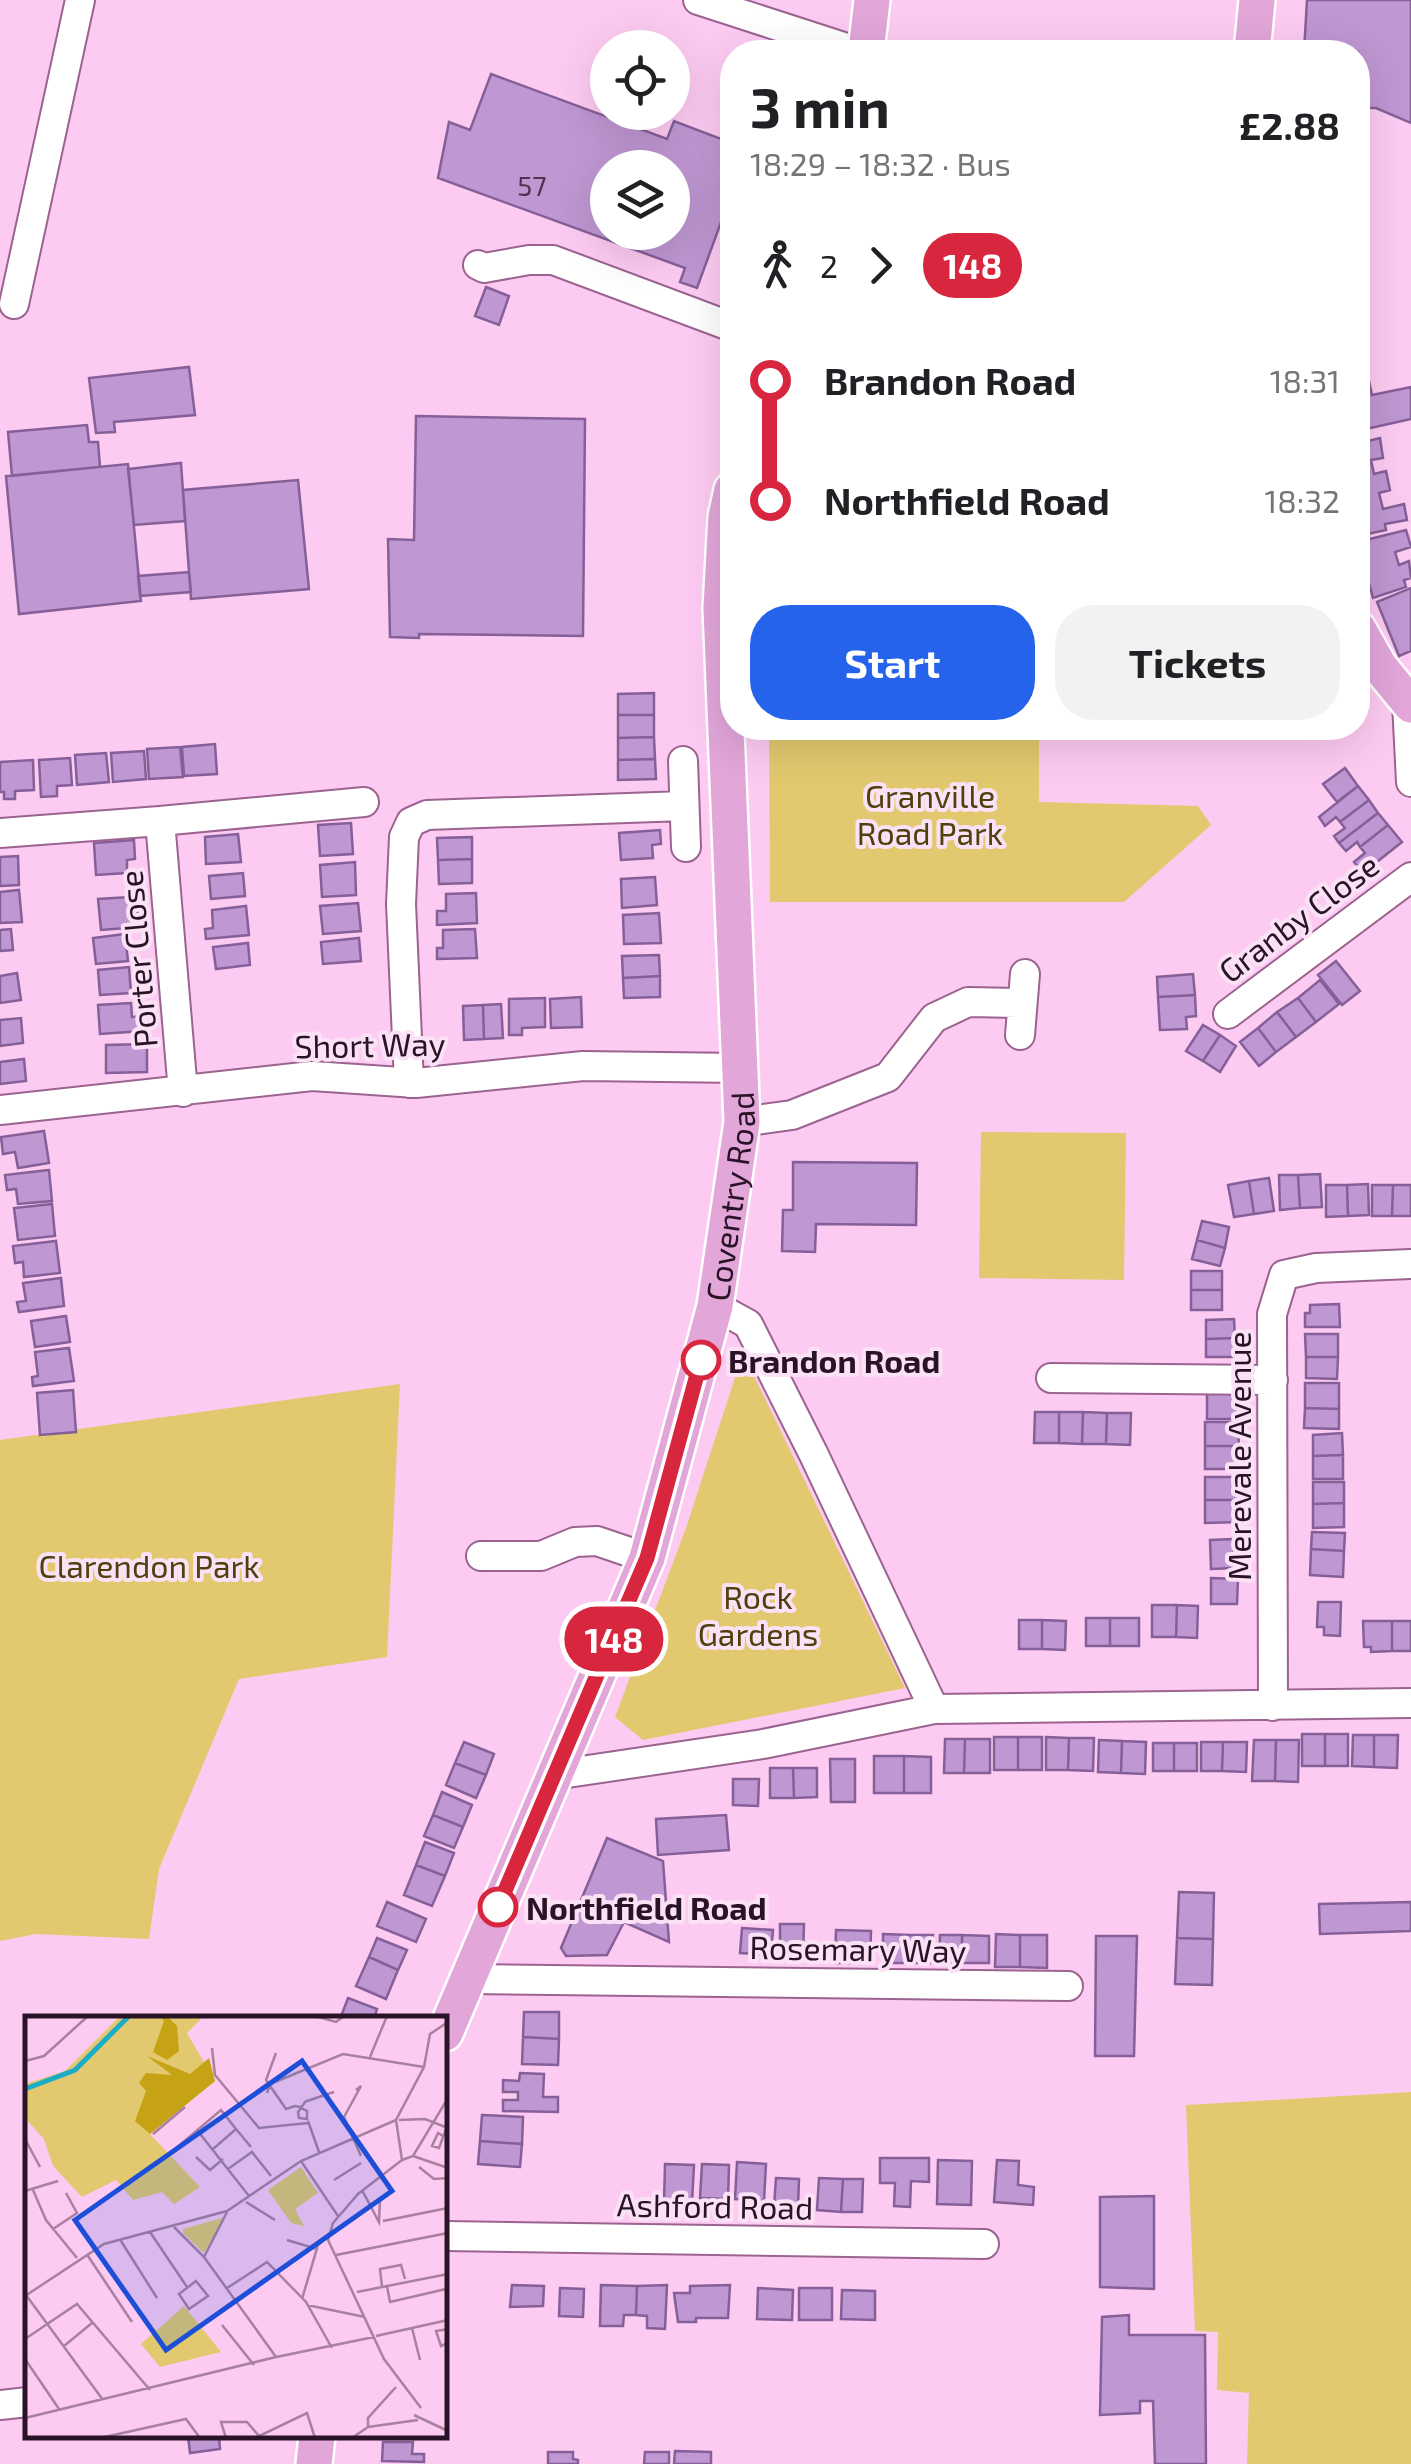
<!DOCTYPE html>
<meta charset="utf-8">
<style>
:root{--surface:#fff;--page:#f2f2f2;--text:#202124;--muted:#757577;--accent:#2563eb}
body{margin:0;font-family:"Exo 2",sans-serif;background:var(--page);color:var(--text);height:100vh;display:flex;flex-direction:column;font-size:38px;white-space:nowrap}
*{box-sizing:border-box;margin:0}
p{font-size:32px;color:var(--muted)}
.icon{flex:none;width:55px;height:55px;fill:none;stroke:currentColor;stroke-width:2;stroke-linecap:round;stroke-linejoin:round}
.map{position:relative;flex:1;overflow:hidden}
.sheet{position:absolute;left:720px;top:40px;width:650px;height:700px;display:flex;flex-direction:column;background:var(--surface);border-radius:40px;box-shadow:0 10px 40px #0002}
.sheet>*{flex:none}
.badge{padding:0 20px;border-radius:32px;font-size:35px;line-height:65px}
.tools{position:absolute;left:590px;top:30px;display:grid;gap:20px}
.tools a{display:grid;place-items:center;width:100px;height:100px;border-radius:50%;background:var(--surface);box-shadow:0 10px 40px #0002;font-size:50px}
.map>.badge{position:absolute;translate:-50% -50%;box-shadow:0 0 0 5px #fff}
.legs{display:flex;align-items:center;gap:15px;height:110px;padding:0 30px;font-size:32px}
.legs p{margin-inline-start:auto}
.summary{display:flex;align-items:center;justify-content:space-between;height:170px;padding:0 30px}
h1{font-size:55px;font-weight:700;line-height:75px}
.primary-button{display:flex;gap:20px;margin-top:auto;padding:20px 30px}
.primary-button a{flex:1;height:115px;border-radius:40px;background:var(--accent);color:#fff;font-size:40px;font-weight:700;line-height:115px;text-align:center}
.primary-button a+a{background:var(--page);color:var(--text)}
ul{padding:0 30px;list-style:none}
li{display:flex;align-items:center;gap:35px;height:120px;font-size:38px}
li i{display:grid;place-items:center;width:15px;height:100%;margin:0 12px;background:currentColor}
li i::after{content:'';width:25px;height:25px;margin:-12px;border:8px solid;border-radius:50%;background:var(--surface)}
li p{margin-inline-start:auto}
li:first-child i{background:linear-gradient(#0000 50%,currentColor 0)}
li:last-child i{background:linear-gradient(currentColor 50%,#0000 0)}
.map>svg:first-child{display:block}
.green{fill:#e2c96f}
.building{fill:#bf97d3;stroke:#856098;stroke-width:2.5;fill-rule:evenodd}
.lines{fill:none;stroke-linecap:round;stroke-linejoin:round}
.minor-casing{stroke:#9b6390;stroke-width:32}
.major-casing{stroke:#fff;stroke-width:40}
.minor{stroke:#fff;stroke-width:28}
.major{stroke:#e2a6d9;stroke-width:35}
.line-1-casing{stroke:#fff;stroke-width:22}
.line-1{stroke:#d7263d;stroke-width:15}
.stop-1-dot{fill:#fff;stroke:#d7263d;stroke-width:5}
.labels{text-anchor:middle;dominant-baseline:central;stroke-width:8;stroke-linejoin:round;paint-order:stroke}
.number-label{font-size:28px;fill:#4e3451}
.park-label{font-size:32px;fill:#4f410d;stroke:#fbe1f5}
.street-label{font-size:32px;fill:#291326;stroke:#fbe1f5}
.stop-label{font-size:32px;font-weight:bold;fill:#291326;stroke:#fbe1f5;text-anchor:start}
.inset-river{fill:none;stroke:#1cacc5;stroke-width:5}
.inset-road{fill:none;stroke:#a881a0;stroke-width:2.5}
.view{fill:#1d4ed8;fill-opacity:0.15;stroke:#1d4ed8;stroke-width:5}
.inset-edge{fill:none;stroke:#291326;stroke-width:5}
</style>
<div class="map">
<svg width="1411" height="2464" viewBox="0 0 1411 2464">
<rect width="100%" height="100%" fill="#fdcbf2"/>
<!-- green -->
<path class="green" d="M769,728H1039V802L1198,806L1211,825L1124,902H770Z
M981,1132L1126,1133L1124,1280L979,1278Z
M743,1353L905,1688L643,1740L615,1717L686,1528Z
M400,1384L387,1657L239,1679L159,1869L149,1939L36,1934L0,1941V1440Z
M1411,2092V2464H1247L1249,2393L1217,2390L1218,2332L1195,2331L1186,2105Z"/>
<!-- building -->
<path class="building" d="M1307,0H1411V123L1376,108H1358V52H1304Z
M491,74L667,139L674,121L732,143V192L697,288L680,282L685,268L438,178L449,122L470,130ZM608,168H672V232H608Z
M486,287L509,296L499,325L475,316Z
M189,367L195,415L114,422L115,432L96,433L89,378Z
M1367,372L1372,395L1411,387V419L1366,429L1368,441L1380,438L1383,458L1371,460L1374,474L1386,471L1390,490L1379,493L1383,509L1404,504L1407,520L1385,524L1386,530L1358,536V374Z
M416,416L585,419L583,636L419,634V638L390,637L388,539L414,540Z
M87,425L89,442H98L100,467L12,476L8,432Z
M181,463L185,521L134,525L128,469Z
M128,464L141,601L19,614L6,476Z
M298,480L309,589L191,599L183,490Z
M1406,530L1411,547L1395,552L1399,565L1409,561L1411,578L1404,580L1406,587L1373,598L1358,542Z
M189,572L191,592L140,596L138,576Z
M1411,588V651L1399,656L1377,602Z
M654,693V715H618V694Z
M618,715H654V737L618,738Z
M654,737L655,759L618,760V738Z
M215,744L217,774L184,776L182,747Z
M180,747L183,777L149,779L147,749Z
M144,751L146,779L113,782L111,753Z
M106,753L109,782L77,785L75,755Z
M70,758L72,785L57,786V796L41,797L39,760Z
M655,759L656,779L618,780V760Z
M33,760L34,790L15,791V799H4V792H0V762Z
M1345,768L1358,786L1337,802L1323,784Z
M1358,786L1369,800L1340,822L1336,817L1325,826L1319,817Z
M1369,800L1378,813L1339,843L1334,836L1345,828L1340,822Z
M1378,813L1388,825L1360,847L1357,842L1346,851L1339,843Z
M351,823L353,854L320,856L318,825Z
M1388,825L1402,842L1363,873L1354,862L1365,853L1360,847Z
M660,830L661,844L652,845L653,858L621,860L619,833Z
M238,834L241,862L206,864L205,837Z
M472,837V859L438,860L437,838Z
M134,840L135,859L127,860V873L96,875L94,843Z
M18,856L19,885L0,886V857Z
M472,859V883L439,884L438,860Z
M355,862L356,895L322,897L320,865Z
M243,873L245,896L211,899L209,876Z
M655,877L657,905L622,908L621,879Z
M19,890L22,922L0,923V892Z
M476,893L477,923L437,925V911H446V894Z
M129,897L130,909H137L139,927L101,930L98,899Z
M358,903L361,931L323,934L320,906Z
M246,906L249,935L206,939L205,929L213,928L212,910Z
M659,913L661,943L624,944L623,915Z
M11,929L13,950L0,951V930Z
M475,929L477,958L437,959V948H443V930Z
M125,934L128,961L96,964L93,938Z
M359,938L361,961L323,964L321,942Z
M248,943L250,965L216,969L213,947Z
M659,955L660,976L623,978L622,956Z
M1336,961L1360,991L1342,1005L1318,975Z
M129,967L131,993L100,995L98,970Z
M17,973L21,1000L0,1003V976Z
M1193,974L1195,995L1158,997L1157,977Z
M660,976V997L624,998L623,978Z
M1320,980L1339,1004L1316,1022L1298,998Z
M1195,995L1196,1016L1186,1017L1187,1029L1160,1030L1158,997Z
M581,997L582,1027L551,1028L550,999Z
M545,998V1027L522,1028V1035H509V999Z
M1298,998L1316,1022L1296,1037L1277,1012Z
M131,1003L132,1017L142,1016L143,1031L100,1034L98,1005Z
M501,1004L503,1038L484,1039L483,1005Z
M483,1005L484,1039L464,1040L463,1006Z
M1277,1012L1296,1037L1276,1052L1258,1028Z
M21,1018L23,1043L0,1046V1020Z
M1203,1025L1220,1035L1203,1061L1186,1051Z
M1258,1028L1276,1052L1259,1066L1240,1042Z
M1220,1035L1236,1046L1220,1072L1203,1061Z
M147,1044V1072L106,1073V1045Z
M24,1059L26,1081L0,1084V1062Z
M44,1131L49,1163L18,1168L15,1152L3,1154L1,1137Z
M793,1162L917,1163L916,1225L816,1224L815,1252L782,1251L783,1210H793Z
M49,1170L52,1201L18,1204L16,1189L7,1190L5,1175Z
M1320,1174L1322,1207L1300,1208L1298,1175Z
M1279,1175H1298L1300,1208L1280,1210Z
M1269,1178L1274,1211L1254,1214L1249,1181Z
M1249,1181L1254,1214L1234,1217L1228,1185Z
M1368,1184L1369,1215L1348,1216L1347,1185Z
M1326,1185H1347L1348,1216L1326,1217Z
M1372,1185H1393L1392,1216H1372Z
M1393,1185H1411V1216H1392Z
M52,1204L55,1236L18,1240L14,1208Z
M1202,1221L1229,1227L1225,1248L1197,1240Z
M1197,1240L1225,1248L1220,1266L1192,1259Z
M56,1241L60,1273L24,1277L23,1262L15,1263L13,1246Z
M1191,1271H1222V1290H1191Z
M61,1278L64,1306L19,1312L17,1302L26,1301L23,1283Z
M1191,1290H1222V1310H1191Z
M1339,1304L1340,1327H1305V1313H1310V1305Z
M66,1316L70,1342L35,1347L31,1321Z
M1234,1319L1235,1338L1206,1339V1320Z
M1305,1334H1338V1357H1306Z
M1235,1338V1357H1206V1339Z
M69,1348L74,1381L33,1386L32,1377L38,1376L35,1352Z
M1306,1357H1338L1337,1379L1306,1378Z
M1305,1383H1339V1409L1305,1408Z
M73,1390L76,1432L40,1435L37,1393Z
M1207,1393H1239V1419H1207Z
M1305,1408L1339,1409V1429L1304,1428Z
M1035,1412H1059V1443H1034Z
M1059,1412H1083L1082,1444L1059,1443Z
M1083,1412L1107,1413L1106,1444H1082Z
M1107,1413H1131L1130,1445L1106,1444Z
M1205,1422H1238L1239,1446H1205Z
M1342,1433L1343,1455L1313,1456V1435Z
M1205,1446H1239V1469H1205Z
M1343,1455V1479H1313V1456Z
M1205,1477H1239L1240,1500H1205Z
M1313,1482H1344V1503L1313,1504Z
M1205,1500H1240V1522L1205,1523Z
M1344,1503V1527L1313,1528V1504Z
M1312,1532L1345,1533L1344,1551L1311,1549Z
M1233,1539L1234,1568L1211,1569L1210,1540Z
M1311,1549L1344,1551L1343,1577L1310,1575Z
M1211,1578L1238,1579L1237,1604H1211Z
M1318,1602H1341L1340,1636L1324,1635V1627H1317Z
M1152,1605H1177L1176,1637H1152Z
M1177,1605L1198,1606L1197,1638L1176,1637Z
M1086,1618H1110V1646H1086Z
M1110,1618H1139V1646H1110Z
M1019,1620H1042V1649H1019Z
M1042,1620L1066,1621L1065,1650L1042,1649Z
M1363,1621H1392V1651L1371,1652V1647H1364Z
M1392,1621H1411V1651H1392Z
M1302,1734H1325V1766H1302Z
M1325,1734H1348V1766H1325Z
M1353,1735H1374V1767L1352,1766Z
M1374,1735H1398L1397,1768L1374,1767Z
M994,1737H1018V1770H994Z
M1018,1737H1042V1770H1018Z
M1046,1737L1069,1738L1068,1770H1046Z
M1069,1738H1094L1093,1771L1068,1770Z
M945,1739H965L964,1773H944Z
M965,1739H990V1773H964Z
M1099,1740L1122,1741L1121,1773L1098,1772Z
M1254,1740H1276L1275,1781H1252Z
M1276,1740H1299L1298,1782L1275,1781Z
M1122,1741L1146,1742L1145,1774L1121,1773Z
M464,1742L494,1754L486,1775L455,1763Z
M1201,1742H1223L1222,1771H1201Z
M1223,1742H1247L1246,1772L1222,1771Z
M1153,1743H1174V1771H1153Z
M1174,1743H1197V1771H1174Z
M874,1756H904V1793H874Z
M904,1756L931,1757V1793H904Z
M830,1759H855V1802H831Z
M455,1763L486,1775L476,1798L446,1785Z
M770,1768H793L794,1798H770Z
M793,1768H817V1797L794,1798Z
M733,1779H759L758,1806L733,1805Z
M442,1792L472,1805L463,1827L433,1815Z
M433,1815L463,1827L454,1848L424,1836Z
M726,1815L729,1850L658,1855L656,1819Z
M607,1838L663,1861L669,1942L624,1922L607,1955L566,1956L561,1948Z
M425,1842L454,1853L445,1876L416,1865Z
M416,1865L445,1876L432,1906L404,1895Z
M1179,1892L1214,1893L1213,1939L1177,1938Z
M387,1902L426,1919L416,1942L377,1926Z
M1411,1902V1931L1320,1934L1319,1904Z
M780,1924H804L803,1955L780,1954Z
M742,1928L773,1930L771,1955L740,1953Z
M836,1930L871,1931L870,1963H835Z
M883,1934L909,1935V1963H883Z
M996,1934L1020,1935V1967H995Z
M909,1935H933V1963H909Z
M940,1935H962V1963H939Z
M962,1935L989,1936V1963H962Z
M1020,1935H1047V1968L1020,1967Z
M1096,1936H1137L1134,2056H1095Z
M377,1938L407,1950L398,1970L369,1957Z
M1177,1938L1213,1939L1212,1985L1175,1984Z
M369,1957L398,1970L386,1999L356,1986Z
M348,1998L377,2009L374,2019H340Z
M524,2012H559V2039L523,2037Z
M523,2037L559,2039L558,2065L522,2064Z
M520,2073L544,2074L543,2097H558V2112L503,2111V2100H518V2092H503V2080L519,2081Z
M482,2115L523,2117L522,2144L480,2141Z
M480,2141L522,2144L520,2167L478,2164Z
M880,2158H929V2182L911,2181L910,2207L894,2206L895,2183H880Z
M938,2160L972,2161L971,2205L937,2204Z
M997,2160L1019,2161L1018,2185L1034,2187L1033,2205L994,2202Z
M737,2162L766,2164L764,2201L735,2199Z
M665,2164L694,2165L692,2203H664Z
M702,2164L729,2165L728,2199L700,2198Z
M776,2178L799,2179L798,2208L774,2207Z
M819,2178L843,2179L841,2212L817,2210Z
M843,2179H863L862,2212H841Z
M1154,2196V2289L1100,2287V2197Z
M512,2285L544,2286L543,2306L510,2307Z
M601,2285L637,2286L636,2315H624L623,2326H600Z
M667,2285L665,2329L647,2328V2316L636,2315L637,2286Z
M730,2285L728,2318H696V2322H678L674,2293H690V2286Z
M560,2288L584,2289L583,2317L559,2316Z
M758,2288L793,2290L792,2320L757,2319Z
M799,2288H832V2320H799Z
M842,2290L875,2291V2320L841,2319Z
M1129,2315V2335H1205L1206,2464H1155L1153,2401H1140V2413L1100,2415L1102,2317Z
M188,2436H219L220,2449L190,2453Z
M383,2442H413L412,2454H424V2462L382,2461Z
M675,2451L711,2452V2464H674Z
M548,2452H573V2459L578,2460V2464H548Z
M645,2452H669V2464H644Z"/>
<g class="lines">
<defs>
<path id="minor" d="M698,0L859,52
M478,265L484,268L529,260H553L732,327
M14,304L80,0
M1407,703L1411,782
M683,761L686,847
M0,833L160,821
M1228,1014L1411,877
M1020,1035L1025,974
M409,1083L401,904L404,837L411,822L427,815L684,806
M183,1092L160,821L364,802
M0,1110L312,1076L416,1083L583,1066L742,1068
M742,1122L792,1115L888,1077L934,1018L968,1002L1021,1003
M715,1306L748,1324L814,1455L934,1709
M1051,1378L1273,1380
M481,1556H541L575,1542L597,1541L647,1558
M1273,1706L1272,1314L1284,1275L1316,1268L1411,1264
M554,1775L763,1744L934,1709L1411,1703
M467,1979L1068,1986
M445,2236L984,2244
M0,2405L28,2402"/>
<g id="major">
<path d="M866,52L872,0"/>
<path d="M1252,52L1257,0"/>
<path d="M1358,629L1379,666L1411,705"/>
<path id="s1" d="M445,2033L647,1558L715,1306L742,1122L721,608L726,517L732,490"/>
<path d="M314,2464L317,2436"/>
</g>
</defs>
<!-- minor casing -->
<use href="#minor" class="minor-casing"/>
<!-- major casing -->
<use href="#major" class="major-casing"/>
<!-- minor -->
<use href="#minor" class="minor"/>
<!-- major -->
<use href="#major" class="major"/>
</g>
<g class="lines">
<defs>
<path id="line-1" d="M498,1907L647,1558L701,1360"/>
</defs>
<!-- line-1 casing -->
<use href="#line-1" class="line-1-casing"/>
<!-- line-1 -->
<use href="#line-1" class="line-1"/>
</g>
<!-- markers -->
<g class="stop-1-dot">
<circle cx="701" cy="1360" r="18"/>
<circle cx="498" cy="1907" r="18"/>
</g>
<g class="labels">
<!-- number labels -->
<g class="number-label">
<text x="532" y="185">57</text>
</g>
<!-- park labels -->
<g class="park-label">
<text x="930" y="795">Granville<tspan x="930" dy="37">Road Park</tspan></text>
<text x="149" y="1565">Clarendon Park</text>
<text x="758" y="1596">Rock<tspan x="758" dy="37">Gardens</tspan></text>
</g>
<!-- street labels -->
<g class="street-label">
<text transform="translate(1298 917) rotate(-37)">Granby Close</text>
<text transform="translate(137 959) rotate(-95)">Porter Close</text>
<text transform="translate(370 1044) rotate(-1)">Short Way</text>
<text stroke="none"><textPath href="#s1" startOffset="888">Coventry Road</textPath></text>
<text transform="translate(1238 1456) rotate(-90)">Merevale Avenue</text>
<text transform="translate(858 1948) rotate(1)">Rosemary Way</text>
<text transform="translate(715 2205) rotate(1)">Ashford Road</text>
</g>
<!-- stop labels -->
<g class="stop-label">
<text x="728" y="1360">Brandon Road</text>
<text x="526" y="1907">Northfield Road</text>
</g>
</g>
<!-- overview -->
<g transform="translate(25 2016)">
<rect width="422" height="422" fill="#fdcbf2"/>
<path d="M95,0H179L162,17L190,65L125,118L175,171L149,188L137,176L108,184L91,164L57,181L28,150L19,123L0,102V68L40,55ZM276,151L293,177L270,193L279,210L266,207L243,174ZM200,201L179,237L158,217V213ZM159,290L196,336L135,351L116,328Z" fill="#e2c96f"/>
<path d="M142,0L152,10L154,35L142,44L128,36L139,5L135,1ZM122,40L165,58L184,42L190,65L125,118L110,105L121,75L114,67L121,57L147,59Z" fill="#c5a315"/>
<path class="inset-river" d="M0,73L50,54L104,0"/>
<path class="inset-road" d="M290,0L311,6L319,0M187,32L190,59L234,112L283,107M251,37L241,64L261,93L270,90L275,91L276,92L282,95V103L274,102L273,96L276,92L280,86L282,85L309,76M345,41L362,0M0,45L19,40L63,0M331,74L336,70L319,101L336,140M242,77L245,68L318,38L399,51M374,104L400,103L423,112M283,105L294,136M172,114L224,180M128,118L160,91M418,120L413,117L407,130L414,132L420,116L421,111M0,123L15,151M150,133L196,94L211,113M188,133L211,113L226,131M388,140L423,152M171,141L185,154L198,143M377,144L388,140L423,82M377,144L333,178L308,207L303,224L359,343L396,392M377,144L371,104L399,51L405,18L423,6M276,145L313,200M394,151L409,163L423,162M203,153L227,136L246,160M309,164L336,147M8,174L21,204L52,242M337,174L354,206L355,183M0,175L33,165M221,186L250,204M358,205L423,192M149,211L179,241L251,341L349,321M28,213L52,197L41,177M125,216L162,271M262,224L292,233M96,225L132,282M311,239L423,217M63,240L107,306M179,241L202,196M171,265L183,280L164,293L154,278ZM362,270L365,286L421,273M357,271L355,253L376,249L380,263M202,272L242,246L281,286L307,332M332,276L423,258M1,279L78,384M0,280L79,228L202,195L276,145L371,104M277,283L293,229L303,220M282,289L340,301M197,309L229,349M387,312L395,344M423,313L411,315L416,330L423,327M351,320L423,304M0,323L52,288L125,374M39,330L67,307M0,343L34,393M389,399L423,415M0,402L251,341M343,411V402L371,371M75,422L161,403L175,422M201,422L196,406H222L234,420M230,422L282,397L290,422M327,422L343,411L393,404"/>
<path class="view" d="M277,45L367,175L141,334L50,204Z"/>
<rect width="422" height="422" class="inset-edge"/>
</g>
</svg>
<div class="tools">
<a><svg class="icon" aria-label="locate" viewBox="0 0 24 24"><circle cx="12" cy="12" r="6"/><path d="M12 2v4M12 18v4M2 12h4M18 12h4"/></svg></a>
<a><svg class="icon" aria-label="layers" viewBox="0 0 24 24"><path d="M12 4l9 5-9 5-9-5zM3 14l9 5 9-5"/></svg></a>
</div>
<b class="badge" style="left:614px;top:1639px;background:#d7263d;color:#fff">148</b>
<section class="sheet">
<div class="summary"><div><h1>3 min</h1><p>18:29 – 18:32 · Bus</p></div><b>£2.88</b></div>
<div class="legs"><svg class="icon" aria-label="walk" viewBox="0 0 24 24"><circle cx="13" cy="4" r="2"/><path d="M13 8l-2 6 4 7M11 14l-3 7M7 12l3-4h3l4 4"/></svg>2<svg class="icon" aria-label="forward" viewBox="0 0 24 24"><path d="M9 5l7 7-7 7"/></svg><b class="badge" style="background:#d7263d;color:#fff">148</b></div>
<ul>
<li><i style="color:#d7263d"></i><b>Brandon Road</b><p>18:31</p></li>
<li><i style="color:#d7263d"></i><b>Northfield Road</b><p>18:32</p></li>
</ul>
<div class="primary-button"><a>Start</a><a>Tickets</a></div>
</section>
</div>
